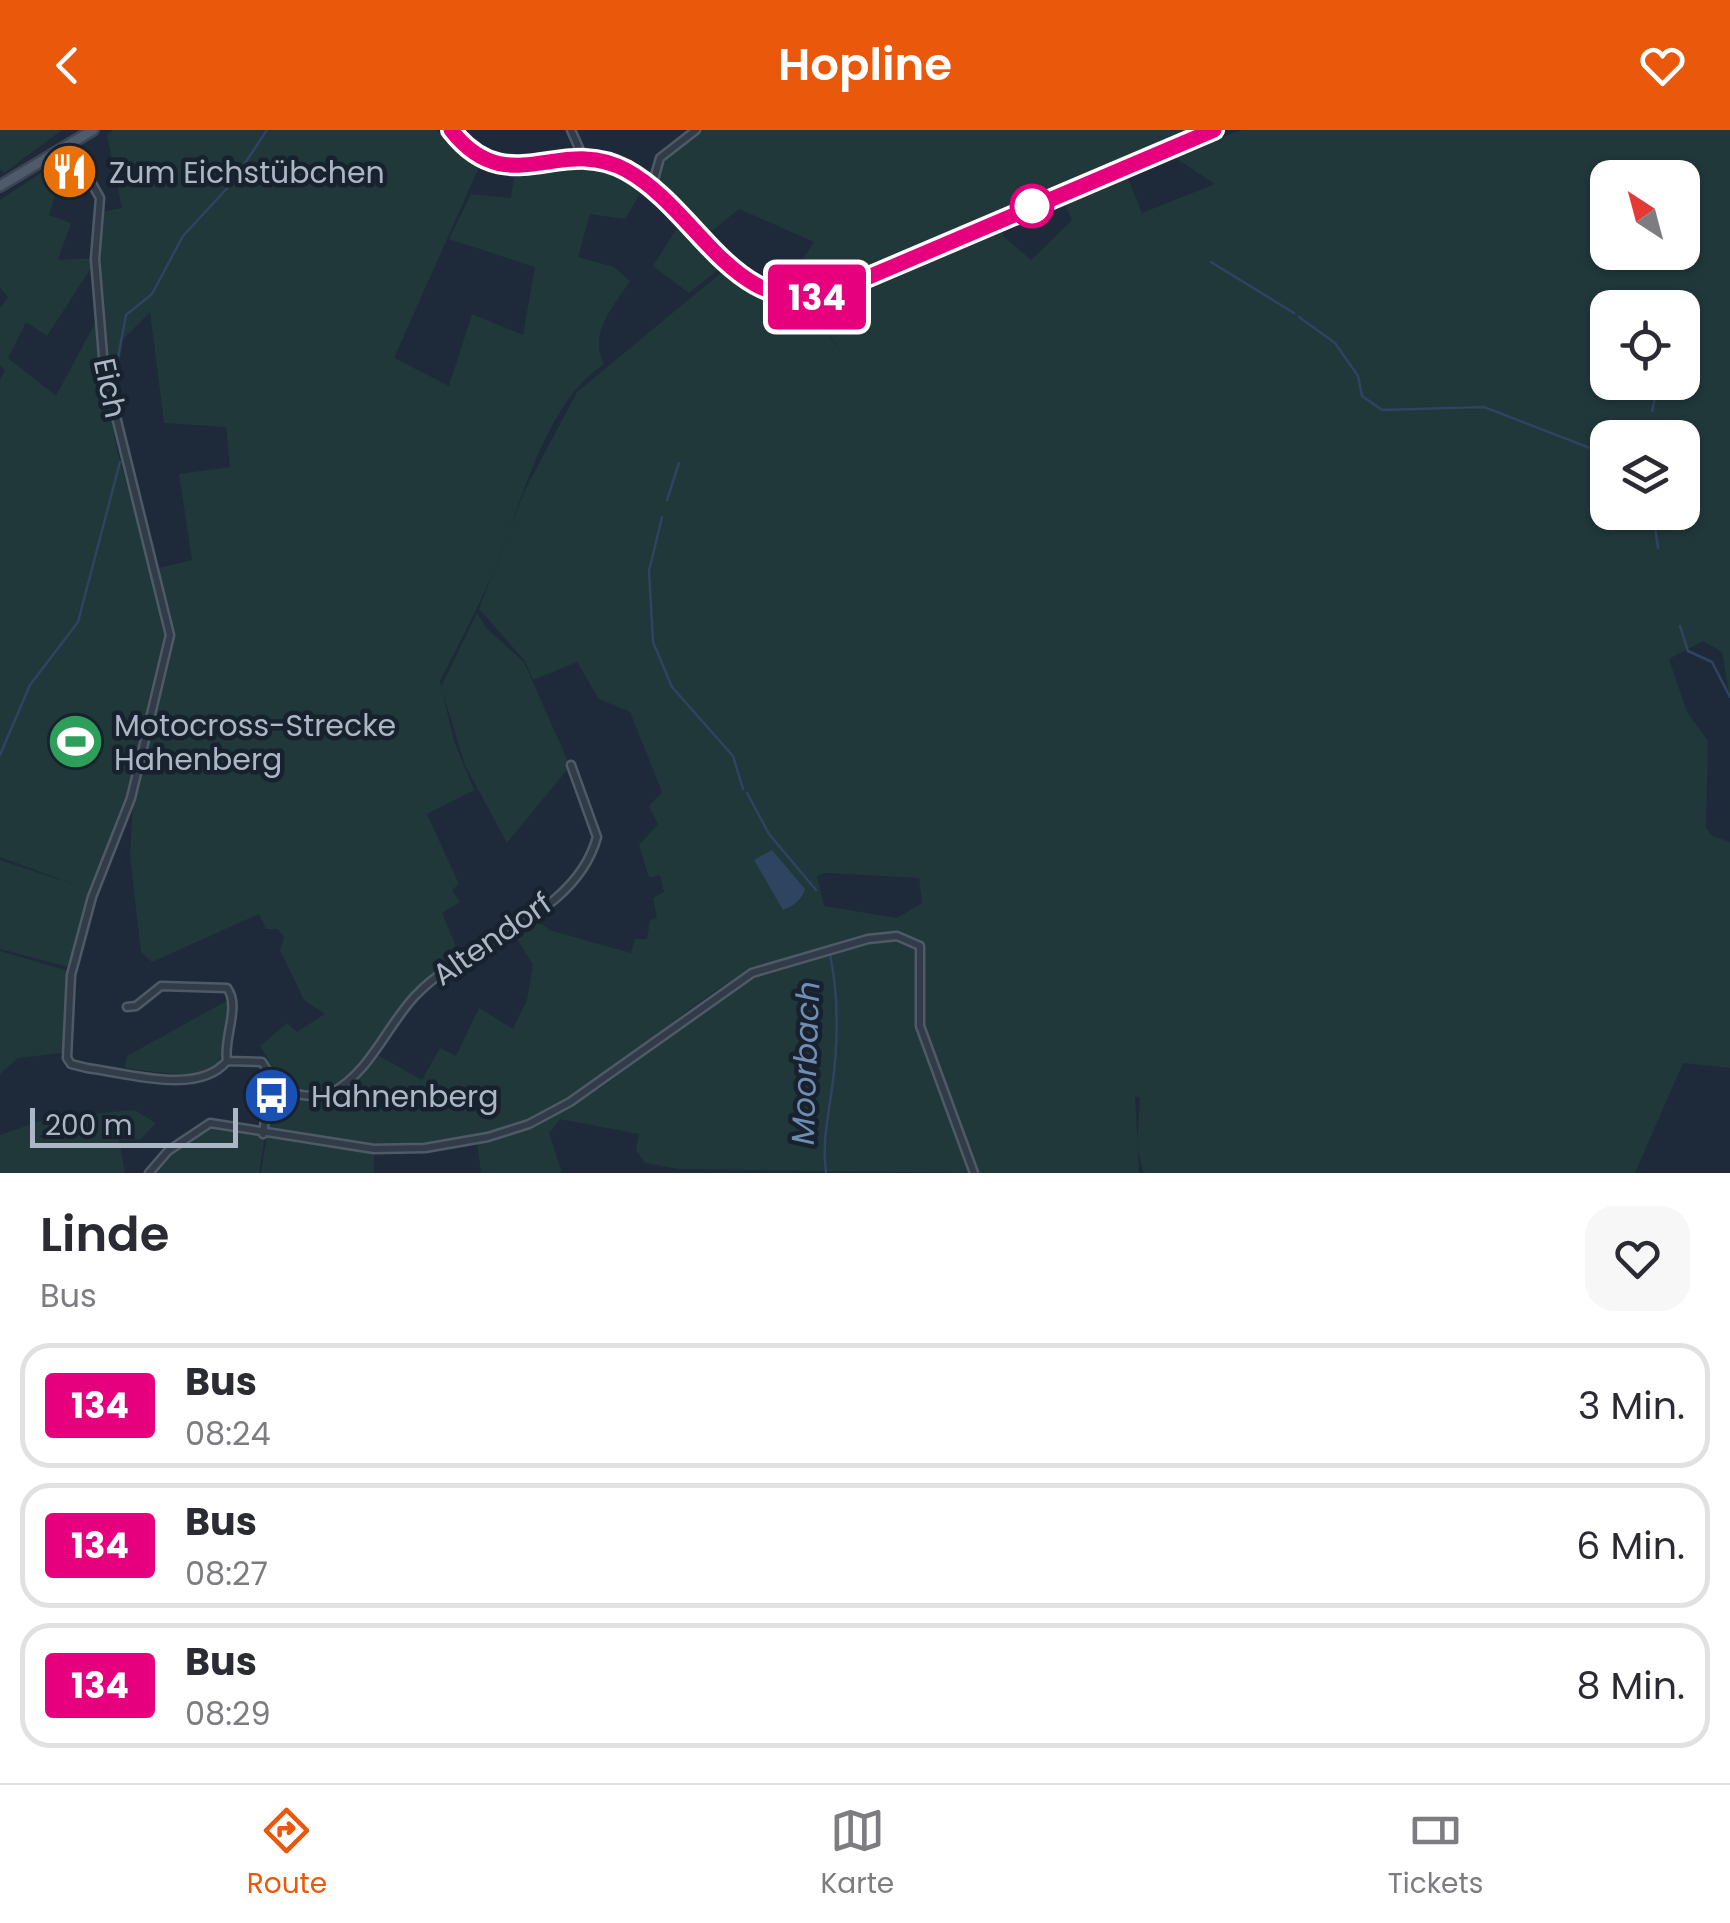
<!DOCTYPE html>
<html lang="de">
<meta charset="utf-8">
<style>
:root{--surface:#fff;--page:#f7f7f7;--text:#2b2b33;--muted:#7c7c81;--line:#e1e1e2;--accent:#ea580c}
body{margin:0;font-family:Poppins,sans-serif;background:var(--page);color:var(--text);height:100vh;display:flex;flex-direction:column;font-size:38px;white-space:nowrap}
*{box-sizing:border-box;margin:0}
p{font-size:32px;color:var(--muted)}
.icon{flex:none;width:55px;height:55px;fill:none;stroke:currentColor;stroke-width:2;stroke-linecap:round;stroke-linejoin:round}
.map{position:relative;height:1043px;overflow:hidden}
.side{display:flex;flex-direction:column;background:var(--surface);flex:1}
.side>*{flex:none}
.badge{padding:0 20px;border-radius:8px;font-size:35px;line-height:65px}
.needle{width:65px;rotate:324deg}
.fabs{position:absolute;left:1590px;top:30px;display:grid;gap:20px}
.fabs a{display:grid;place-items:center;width:110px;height:110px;border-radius:20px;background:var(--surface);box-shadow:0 2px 8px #0004;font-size:50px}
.scale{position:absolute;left:30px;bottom:25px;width:208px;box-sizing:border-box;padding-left:10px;border:5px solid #acb7c6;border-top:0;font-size:28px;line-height:35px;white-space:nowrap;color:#acb7c6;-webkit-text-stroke:8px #18212e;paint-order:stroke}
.map>.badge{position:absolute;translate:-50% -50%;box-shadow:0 0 0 5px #fff}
.round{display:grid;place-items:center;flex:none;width:105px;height:105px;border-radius:30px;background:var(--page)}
.head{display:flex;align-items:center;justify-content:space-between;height:170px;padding:0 40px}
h1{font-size:48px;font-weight:600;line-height:75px}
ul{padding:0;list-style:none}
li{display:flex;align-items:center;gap:30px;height:125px;margin:0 20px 15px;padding:0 20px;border:5px solid var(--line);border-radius:30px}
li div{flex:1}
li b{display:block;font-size:38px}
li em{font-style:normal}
li .badge{min-width:110px;font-weight:700;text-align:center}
header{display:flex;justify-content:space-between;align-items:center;height:130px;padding:0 40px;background:var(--accent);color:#fff;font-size:45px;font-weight:600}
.dock{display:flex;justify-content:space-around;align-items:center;height:140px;border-top:2px solid var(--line);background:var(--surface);font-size:28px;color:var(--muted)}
.dock a{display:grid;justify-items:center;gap:5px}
.dock .selected{color:var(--accent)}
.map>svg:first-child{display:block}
.green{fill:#20383a;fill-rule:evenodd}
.water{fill:#2e4460}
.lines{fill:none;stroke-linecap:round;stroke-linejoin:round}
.stream{stroke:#2e4460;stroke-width:2.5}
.minor-casing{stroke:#4f5a67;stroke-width:11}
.major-casing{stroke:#3b4553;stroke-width:14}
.minor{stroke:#323c49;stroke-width:6}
.major{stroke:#4f5b6a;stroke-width:9}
.line-casing{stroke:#fff;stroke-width:22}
.line{stroke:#e6007e;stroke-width:15}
.stop-dot{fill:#fff;stroke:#e6007e;stroke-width:5}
.labels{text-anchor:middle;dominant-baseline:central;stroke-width:9;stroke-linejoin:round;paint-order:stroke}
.poi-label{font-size:30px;fill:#acb7c6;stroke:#18212e;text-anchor:start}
.street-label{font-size:30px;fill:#acb7c6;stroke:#18212e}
.water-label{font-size:32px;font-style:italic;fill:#718eb2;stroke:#18212e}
</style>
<header><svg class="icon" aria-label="back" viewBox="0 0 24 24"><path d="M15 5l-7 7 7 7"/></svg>Hopline<svg class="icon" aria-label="heart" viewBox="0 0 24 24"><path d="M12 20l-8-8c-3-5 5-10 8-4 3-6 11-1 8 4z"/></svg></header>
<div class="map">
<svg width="1730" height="1043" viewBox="0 0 1730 1043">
<rect width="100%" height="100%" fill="#1e2a39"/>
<!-- green -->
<path class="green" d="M0,0H62L4,43L0,38Z
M113,0H436L479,37L394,228L449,256L472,184L523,205L535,137L449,109L471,64L511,68L514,47C569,40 591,28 642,60L625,89L590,84L578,127L614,137L630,151C614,176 588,203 604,234C545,273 522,372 497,433C480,474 460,512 440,551L454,611L474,660L427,684L459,754L452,760L460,772L442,783L460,827L417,861L372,922L330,961L315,962L283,954L260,916L287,893L297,902L325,884L304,870L280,820L284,808L278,799H266L259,784L152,832L141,822L130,726L133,672L172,517V492L159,438L192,430L179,344L230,337L226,297L164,293L150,182L122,210L118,249L110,256L100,128L101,82L122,78L107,5Z
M698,0H1188L882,139C849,152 818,166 782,162L814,112L739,79L707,105L653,55L658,33Z
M1242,0H1730V569L1722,522L1703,511L1669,529L1687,582L1708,611L1706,697L1712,706L1730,712V938L1683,933L1635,1043H1143L1137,1014L1140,968L1135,966L1139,1043H975L922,896L920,814C900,796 873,804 848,811C817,819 783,827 754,840C676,874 608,961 527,993C440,1028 354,1015 265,1003L271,960L328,965L376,924L422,950L440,918L456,926L479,878L513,899L527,870L533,835L512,801L532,786L549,800L631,823L635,809H647L650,790L657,789L653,768L664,762L660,745L649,748L639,715L658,694L649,676L662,662L630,582L599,569L577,532L533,550L525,531L479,479L525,360L577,262L722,142L761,168L807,176L841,222L810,176L838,169L1003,99V106L1031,130L1072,90L1063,71L1126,44L1142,83L1215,54L1172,26ZM1608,48H1682V122H1608ZM1608,178H1682V252H1608ZM1608,308H1682V382H1608ZM825,743L919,748L922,773L897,788L824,776L817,746Z
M41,43L57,59L49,85L71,93L58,130L92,128L93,135L47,206L26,192L8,228L56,266L95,193L117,321L165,486V517L128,664L91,760L69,837L0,819V730L76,755L0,727V250L5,240L0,236V178L8,167L0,158V70Z
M680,93L719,139L689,163L653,136Z
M477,483L487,499L524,532L570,636L507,713L465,635L441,557Z
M891,810L914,817L917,893L972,1043L679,1039L645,1033L636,1020L639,1004L560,989L567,981L549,1003L562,1043H481L477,1012L529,995L599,953L598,960L754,844L830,821Z
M0,821L68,841L62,923L18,928L0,944Z
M230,869C227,887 226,918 218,933C207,953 146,940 125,938L127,926Z
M134,980L156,993L141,1009L119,1010L125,1043H0V1005L49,988Z
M217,994L265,1006L259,1043H150L200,998Z
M267,1005L374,1021V1043H261Z"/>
<!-- water -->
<path class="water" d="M772,720L805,759C803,768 793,777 783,780L754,730Z"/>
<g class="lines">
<!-- stream -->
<path class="stream" d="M1211,132L1294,183
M1299,187L1335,213L1358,246L1362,266L1382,280L1484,277L1608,325
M1682,237L1697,219
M113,255L126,185L152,164L183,106L231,54L267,0
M1652,281L1656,264L1668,252
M1648,293L1653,308
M667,370L679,333
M1653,382L1658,418
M662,387L649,441L653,512L672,557L733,626L743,659
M1680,496L1688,521L1712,532L1730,567
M0,625L30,555L78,492L120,332
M747,663L769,704L816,760
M826,1043C822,1013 828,988 832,958C838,916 839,866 830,825"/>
<defs>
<path id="minor" d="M571,0L583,27
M70,14L100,68L95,129L104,238L170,505L131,668L92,767L71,845L67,928L71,934L87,938C127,943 198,966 227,931L262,932L271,946L263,1004
M652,56L660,28L696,0
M127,877L136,876L161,856L227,858C241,876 223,908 227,931
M270,959C287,961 314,971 331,963C370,943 387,895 416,865C469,809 575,788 597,707L571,635
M149,1043L168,1021L210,993L374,1019L425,1018L488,1007L529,994L570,972L752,843L868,809L897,806L920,816V896L974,1043"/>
<path id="major" d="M450,0C508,72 555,6 619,37C700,76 733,196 838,160L1214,0
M0,56L93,0"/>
</defs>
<!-- minor casing -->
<use href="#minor" class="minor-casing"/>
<!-- major casing -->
<use href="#major" class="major-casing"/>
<!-- minor -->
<use href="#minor" class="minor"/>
<!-- major -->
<use href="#major" class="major"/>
</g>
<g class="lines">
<defs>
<path id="line" d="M451,0C508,73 560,4 626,40C702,82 735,195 838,160L1214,0"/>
</defs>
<!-- line casing -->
<use href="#line" class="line-casing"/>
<!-- line -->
<use href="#line" class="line"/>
</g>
<!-- icons -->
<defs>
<symbol id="restaurant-disc" viewBox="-11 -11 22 22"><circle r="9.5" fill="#e8710a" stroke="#18212e"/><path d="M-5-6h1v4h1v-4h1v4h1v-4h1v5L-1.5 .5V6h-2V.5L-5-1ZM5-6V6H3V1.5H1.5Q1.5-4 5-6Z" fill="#fff"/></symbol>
<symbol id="stadium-disc" viewBox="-11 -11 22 22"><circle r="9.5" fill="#2e9e5b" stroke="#18212e"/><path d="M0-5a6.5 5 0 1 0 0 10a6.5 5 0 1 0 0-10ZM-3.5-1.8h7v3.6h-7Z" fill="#fff"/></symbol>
<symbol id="bus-disc" viewBox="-11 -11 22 22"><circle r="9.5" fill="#1a4fb4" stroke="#18212e"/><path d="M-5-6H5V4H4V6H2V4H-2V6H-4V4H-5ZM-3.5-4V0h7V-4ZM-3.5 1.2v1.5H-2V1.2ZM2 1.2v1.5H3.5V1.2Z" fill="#fff"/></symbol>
</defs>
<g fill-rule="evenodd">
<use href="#restaurant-disc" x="38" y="10" width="63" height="63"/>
<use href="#stadium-disc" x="44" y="580" width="63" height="63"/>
<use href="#bus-disc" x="240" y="934" width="63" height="63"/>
</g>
<!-- markers -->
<circle class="stop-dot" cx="1032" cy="76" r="20"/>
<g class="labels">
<!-- poi labels -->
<g class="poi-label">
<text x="109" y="42">Zum Eichstübchen</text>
<text x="114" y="595">Motocross-Strecke<tspan x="114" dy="34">Hahenberg</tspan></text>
<text x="311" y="966">Hahnenberg</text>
</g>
<!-- street labels -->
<g class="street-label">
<text transform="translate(110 258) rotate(78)">Eich</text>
<text transform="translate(492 809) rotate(-35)">Altendorf</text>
</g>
<!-- water labels -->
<g class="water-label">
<text transform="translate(805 933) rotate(-88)">Moorbach</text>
</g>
</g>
</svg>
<div class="fabs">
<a><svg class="needle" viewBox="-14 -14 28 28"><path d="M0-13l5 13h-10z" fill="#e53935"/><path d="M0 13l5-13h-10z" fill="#7c7c81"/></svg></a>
<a><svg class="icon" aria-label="locate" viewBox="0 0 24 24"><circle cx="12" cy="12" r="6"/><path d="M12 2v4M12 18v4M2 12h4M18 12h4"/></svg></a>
<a><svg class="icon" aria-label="layers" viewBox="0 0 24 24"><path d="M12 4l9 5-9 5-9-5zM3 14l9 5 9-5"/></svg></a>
</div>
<div class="scale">200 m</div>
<b class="badge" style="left:817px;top:167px;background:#e6007e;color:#fff">134</b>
</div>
<section class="side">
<div class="head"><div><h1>Linde</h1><p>Bus</p></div><a class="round"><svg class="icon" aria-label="heart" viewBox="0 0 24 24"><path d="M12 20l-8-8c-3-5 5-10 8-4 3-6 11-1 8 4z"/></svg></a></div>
<ul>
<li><span class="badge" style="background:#e6007e;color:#fff">134</span><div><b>Bus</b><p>08:24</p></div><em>3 Min.</em></li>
<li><span class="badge" style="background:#e6007e;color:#fff">134</span><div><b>Bus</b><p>08:27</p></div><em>6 Min.</em></li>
<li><span class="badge" style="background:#e6007e;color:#fff">134</span><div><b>Bus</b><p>08:29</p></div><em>8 Min.</em></li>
</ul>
</section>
<nav class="dock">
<a class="selected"><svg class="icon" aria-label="directions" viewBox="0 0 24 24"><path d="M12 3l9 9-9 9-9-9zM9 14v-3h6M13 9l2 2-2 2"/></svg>Route</a>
<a><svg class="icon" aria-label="map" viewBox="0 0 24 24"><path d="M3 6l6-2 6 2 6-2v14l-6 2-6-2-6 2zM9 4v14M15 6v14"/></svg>Karte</a>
<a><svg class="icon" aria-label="tickets" viewBox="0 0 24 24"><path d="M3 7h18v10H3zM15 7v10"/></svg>Tickets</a>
</nav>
